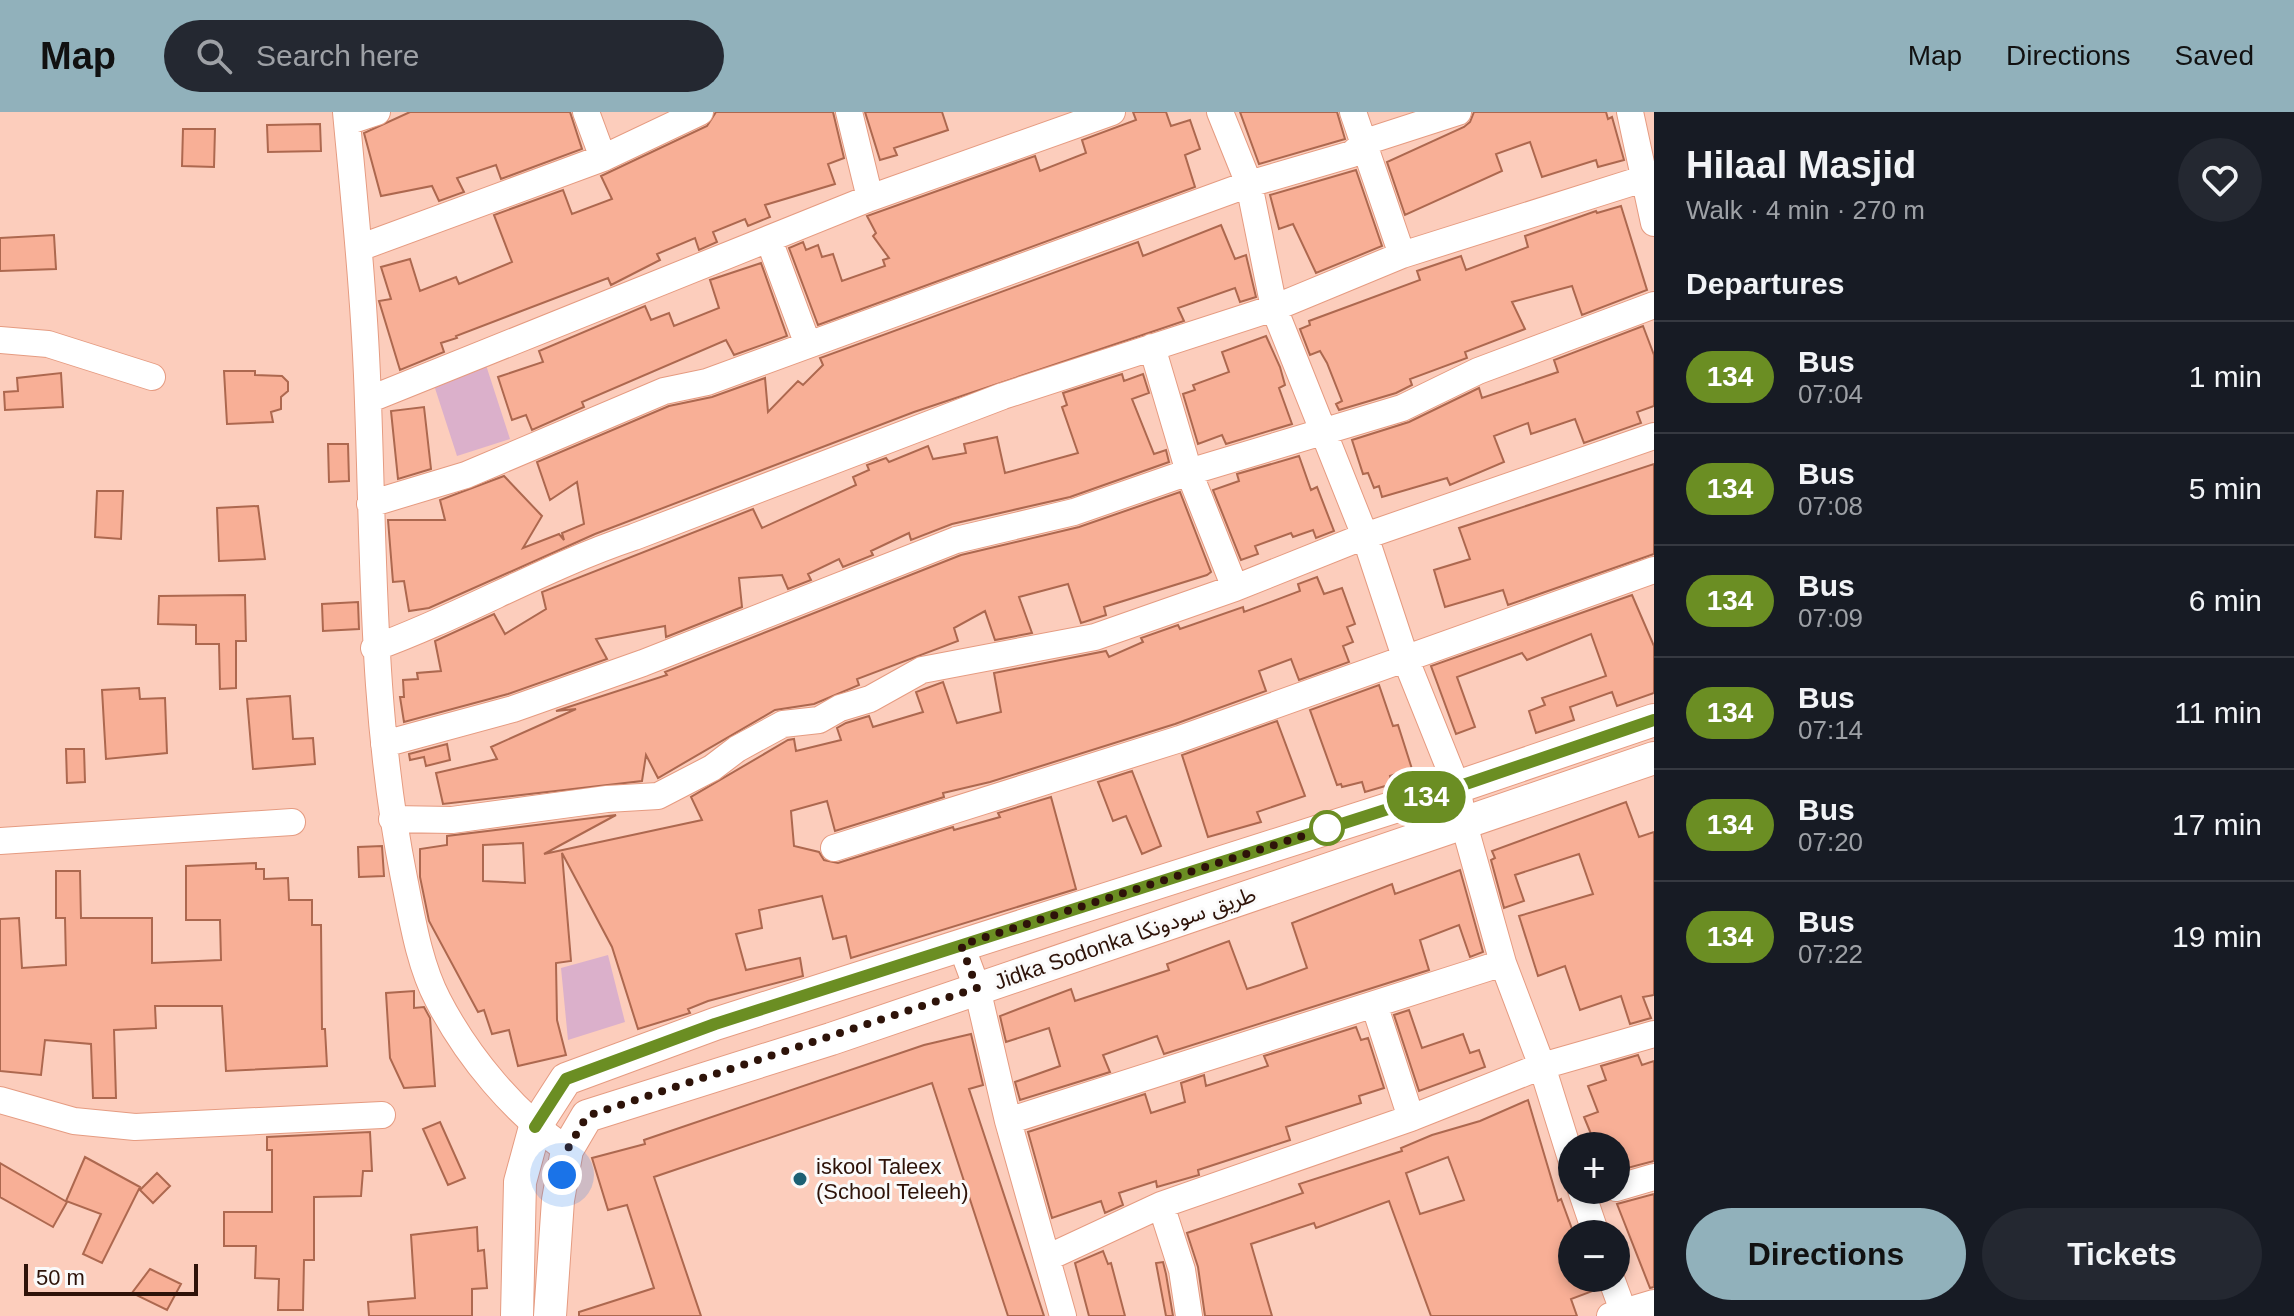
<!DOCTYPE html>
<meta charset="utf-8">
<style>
:root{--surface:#171b24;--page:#242831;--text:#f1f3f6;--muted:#9ea1a6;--line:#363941;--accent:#91b1bb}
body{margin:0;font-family:Helvetica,"Noto Sans Arabic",sans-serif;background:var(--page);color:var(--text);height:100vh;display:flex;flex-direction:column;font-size:30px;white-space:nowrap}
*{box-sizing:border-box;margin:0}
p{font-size:26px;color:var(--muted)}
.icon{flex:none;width:44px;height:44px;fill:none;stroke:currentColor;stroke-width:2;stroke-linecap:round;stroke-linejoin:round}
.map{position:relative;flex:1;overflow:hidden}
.details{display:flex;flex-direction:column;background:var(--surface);width:640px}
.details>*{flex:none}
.badge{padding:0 16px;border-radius:26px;font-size:28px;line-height:52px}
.controls{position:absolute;left:1558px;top:1020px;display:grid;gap:16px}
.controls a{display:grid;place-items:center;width:72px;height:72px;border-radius:50%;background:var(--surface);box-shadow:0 4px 12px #0003;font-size:40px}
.scale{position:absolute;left:24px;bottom:20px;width:174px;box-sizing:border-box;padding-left:8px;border:4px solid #2e1309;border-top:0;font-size:22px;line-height:28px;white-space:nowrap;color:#2e1309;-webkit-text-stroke:6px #fafafa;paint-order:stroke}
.you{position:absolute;width:40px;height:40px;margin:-20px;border:6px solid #fff;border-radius:50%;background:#1a73e8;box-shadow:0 0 0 12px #1a73e833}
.map>.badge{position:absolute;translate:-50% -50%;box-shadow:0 0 0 4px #fff}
h2{padding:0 32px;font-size:30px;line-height:72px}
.round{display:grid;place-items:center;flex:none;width:84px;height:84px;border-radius:42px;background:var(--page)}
.headline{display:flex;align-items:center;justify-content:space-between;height:136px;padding:0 32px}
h1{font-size:38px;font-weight:700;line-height:60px}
.action{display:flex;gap:16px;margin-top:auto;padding:16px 32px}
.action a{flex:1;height:92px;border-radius:48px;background:var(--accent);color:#111;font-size:32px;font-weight:700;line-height:92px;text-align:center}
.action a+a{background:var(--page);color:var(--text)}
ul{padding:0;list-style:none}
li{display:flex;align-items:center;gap:24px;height:112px;padding:0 32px;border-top:2px solid var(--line)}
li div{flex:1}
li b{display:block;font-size:30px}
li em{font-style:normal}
li .badge{min-width:88px;font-weight:700;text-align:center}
header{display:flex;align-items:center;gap:48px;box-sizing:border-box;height:112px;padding:0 40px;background:var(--accent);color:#111}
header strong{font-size:38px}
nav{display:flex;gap:44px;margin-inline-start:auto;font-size:28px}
.search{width:560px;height:72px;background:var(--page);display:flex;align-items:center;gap:20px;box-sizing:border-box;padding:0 28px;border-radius:44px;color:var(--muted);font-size:30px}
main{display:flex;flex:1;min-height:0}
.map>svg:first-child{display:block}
.green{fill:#dbb0cb}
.building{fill:#f8af96;stroke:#ad684f;stroke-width:2;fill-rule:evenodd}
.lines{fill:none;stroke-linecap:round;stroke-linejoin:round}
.minor-casing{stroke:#e59b81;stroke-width:28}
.major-casing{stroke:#e59b81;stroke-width:34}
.minor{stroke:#fff;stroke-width:26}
.major{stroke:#fff;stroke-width:32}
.line-casing{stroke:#fff;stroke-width:18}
.line{stroke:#6b8e23;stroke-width:12}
.walk{stroke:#2e1309;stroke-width:8;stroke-dasharray:0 14.4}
.stop-dot{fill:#fff;stroke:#6b8e23;stroke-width:4}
.poi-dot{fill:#1c6073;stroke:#fafafa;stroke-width:3}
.labels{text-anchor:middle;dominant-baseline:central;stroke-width:6;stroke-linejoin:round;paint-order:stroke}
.street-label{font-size:22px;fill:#2e1309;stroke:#fafafa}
.poi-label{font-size:22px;fill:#2e1309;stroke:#fafafa;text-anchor:start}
</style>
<header>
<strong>Map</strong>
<div class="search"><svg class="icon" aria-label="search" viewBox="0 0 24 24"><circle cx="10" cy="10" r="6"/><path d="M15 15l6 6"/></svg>Search here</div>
<nav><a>Map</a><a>Directions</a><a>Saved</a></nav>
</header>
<main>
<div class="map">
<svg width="1654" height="1204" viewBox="0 0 1654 1204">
<rect width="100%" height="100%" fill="#fccdbc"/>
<!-- green -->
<path class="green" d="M485,250L510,327L457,344L432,267Z
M608,843L625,910L568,928L561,856Z"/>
<!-- building -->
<path class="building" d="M410,0H570L582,37L501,67L496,53L457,66L464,80L439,89L432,74L381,84L364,21Z
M716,0H833L844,46L828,52L835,72L765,93L770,105L748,114L745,107L713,120L717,130L699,138L695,126L657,142L660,148L611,173L608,166L456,224L457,226L441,231L444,240L400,258L379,189L391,187L381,155L410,147L420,179L456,165L459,172L512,150L494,103L563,78L572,102L612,87L601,64L707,14Z
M865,0H942L948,18L894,36L897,43L880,48Z
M1133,0H1166L1171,14L1190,8L1200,37L1185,43L1195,75L818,213L789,136L803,130L806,138L818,133L822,145L833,142L842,169L885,154L883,148L889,146L873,124L876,121L867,104L1035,44L1040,59L1086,41L1082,28L1136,8Z
M1240,0H1337L1345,27L1259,52Z
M1474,0H1606L1608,7L1612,5L1624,48L1598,55L1596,48L1542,65L1530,30L1496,42L1502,59L1405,103L1387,50L1464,15L1470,10Z
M320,12L321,39L268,40L267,13Z
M183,17H215L214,55L182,54Z
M1356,58L1382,134L1316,161L1293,112L1279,117L1270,83Z
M1621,94L1647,178L1582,203L1572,174L1512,190L1525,217L1465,240L1467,246L1410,267L1412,273L1396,281L1339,298L1336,292L1342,289L1327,251L1320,239L1310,243L1300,217L1310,213L1309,209L1420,168L1417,159L1461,144L1466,158L1528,135L1525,124L1596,99L1597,101Z
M1221,113L1235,147L1246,143L1256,185L1240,190L1235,176L1178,196L1184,209L914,300L595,422L429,496L409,499L404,469L393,470L388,408H445L440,388L504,364L542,404L523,436L559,422L564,428L562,421L584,412L577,370L550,388L537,350L669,294L712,285L765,266L768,300L798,269L803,273L823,253L820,246L1138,130L1143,144Z
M54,123L56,157L0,159V126Z
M761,151L787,224L734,243L726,228L582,290L584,295L532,318L526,303L512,308L498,265L543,250L539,239L645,194L651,208L669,201L674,214L719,196L710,168Z
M1643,214L1654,243V294L1637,300L1641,311L1584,331L1575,307L1531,322L1528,311L1494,324L1504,350L1450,373L1447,366L1382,385L1379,374L1374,376L1368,361L1363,362L1352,328L1409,310L1479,276L1482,286L1558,260L1554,248Z
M1266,224L1280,255L1285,273L1279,276L1292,312L1226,332L1222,323L1198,332L1183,282L1195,278L1193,273L1229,260L1222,240Z
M224,259H255V263L282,264L288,270V279L281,285V297L271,300L273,310L227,312Z
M61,261L63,295L5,298L4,280L18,279L17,266Z
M1122,262L1124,269L1143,262L1149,281L1132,287L1154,342L1166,338L1169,350L1070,385L952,412L911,428L909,421L871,439L873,443L843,455L839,447L808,462L811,468L788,477L782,463L739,466L742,495L666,525L665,514L596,527L607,547L508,582L404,610L400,585H404L403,568L418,567L417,561L441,559L435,529L494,502L505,522L546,497L542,480L753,397L762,416L856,373L853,365L869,358L867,353L886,346L889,350L928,334L933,347L966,341L964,332L997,325L1005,361L1078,341L1062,295L1067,293L1063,281Z
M424,295L431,357L398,367L391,299Z
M328,332H348L349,369L329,370Z
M1299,344L1311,378L1317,375L1334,419L1316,426L1313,418L1293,425L1291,421L1255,434L1258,442L1241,448L1213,378L1239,369L1237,362Z
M1654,352V442L1508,493L1503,478L1445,495L1434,458L1470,447L1459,416Z
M97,379H123L121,427L95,425Z
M1180,380L1211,460L1207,463L1104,495L1106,503L1081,511L1068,472L1019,485L1032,521L995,528L985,499L954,516L958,529L857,567L859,573L814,592L775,598L658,666L646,643L642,669L443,692L436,661L497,647L491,635L576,597L556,599L667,563L665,560L961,443L1079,415Z
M258,394L265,447L219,449L217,396Z
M1317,465L1324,482L1342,476L1355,512L1347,515L1353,530L1343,534L1349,550L1299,568L1291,547L1259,559L1266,579L1175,612L990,670L943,681L944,685L835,719L827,689L791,699L794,734L819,740L824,748L838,751L953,715L954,718L1000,705L998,701L1051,685L1076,777L851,846L846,824L833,827L822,784L759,798L762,816L736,822L746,858L800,846L803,864L708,889L688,897L690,901L638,917L612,835L562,741L571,849L556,851L557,908L566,943L518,954L509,918L492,922L484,898L478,900L429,809L420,765V737L447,733V724L616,703L544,742L702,708L691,685L788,628L794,627L796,639L841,628L837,616L846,611L869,604L873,615L923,600L916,580L943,570L957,611L1001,600L994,561L1106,539L1109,545L1143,530L1141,526L1178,513L1180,517L1243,495L1244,500L1300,479L1298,472ZM523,731L525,771L483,769V733Z
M245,483L246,529H236V576L220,577L219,532H196V513L158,512L159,484Z
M1632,483L1654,534V581L1617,594L1612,580L1570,595L1574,608L1536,621L1529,599L1545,593L1542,586L1606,564L1591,522L1527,548L1522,541L1457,565L1475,615L1456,622L1431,554Z
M358,490L359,517L323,519L322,492Z
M1379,573L1393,614L1398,613L1412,657L1390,664L1392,672L1365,680L1362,670L1342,675L1341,672L1337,673L1310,598Z
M139,576L140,587L165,586L167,641L106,647L102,578Z
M290,584L293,627L313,626L315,652L253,657L247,587Z
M1277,609L1305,684L1257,700L1261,710L1208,725L1182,643Z
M447,632L450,648L426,654L424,645L410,648L409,642Z
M66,637H84L85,670L67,671Z
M1132,659L1161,734L1142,742L1126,704L1113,709L1098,670Z
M1626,690L1639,725L1654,720V883L1643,885L1651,906L1630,912L1621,884L1580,898L1565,854L1538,864L1519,804L1593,782L1579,742L1515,763L1524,789L1504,796L1491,748L1495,746L1492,739Z
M382,734L384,764L359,765L358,735Z
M256,751V757H264V767L288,766L289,788H312V813H321L322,917H325L327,954L226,959L222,894H155L156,916L114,918L116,986H93L91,932L45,928L41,963L0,959V807L19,806L22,856L66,853L65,806H56V759H80L81,806H152V851L221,848L220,808H186V754Z
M1460,758L1483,840L1470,845L1459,813L1420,828L1429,858L1164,942L1157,924L1103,943L1110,960L1020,988L1015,970L1060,954L1049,916L1006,930L1000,904L1071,877L1075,889L1169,858L1167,852L1229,829L1247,877L1260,873L1307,856L1292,811L1392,772L1395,782Z
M414,879V896L424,895L430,906L435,974L404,976L390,946L386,881Z
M1409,898L1422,936L1463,922L1470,941L1479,938L1485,955L1419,979L1394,903Z
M1356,915L1361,928L1368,926L1384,976L1359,984L1361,991L1286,1015L1290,1028L1198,1058L1199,1063L1157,1075L1156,1069L1119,1081L1123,1093L1105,1101L1101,1089L1052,1106L1028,1020L1145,982L1151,1001L1185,990L1181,971L1204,963L1206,974L1268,954L1264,944Z
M971,922L983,973L969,977L1044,1204H1008L932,971L654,1065L701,1204H579V1200L654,1176L627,1093L608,1098L592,1046L645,1032L644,1028L924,933Z
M1638,943L1642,953L1654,949V1049L1616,1059V1034H1596L1584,1005L1598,1000L1588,974L1606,968L1601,954Z
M1528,988L1558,1089L1561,1087L1572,1117V1166H1595L1598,1177L1571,1187L1577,1204H1431L1389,1089L1316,1116L1314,1111L1251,1132L1272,1204H1205L1198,1155L1187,1121L1303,1081L1299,1072L1402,1039L1401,1036L1432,1023L1480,1009ZM1448,1045L1464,1088L1420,1102L1406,1061Z
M440,1010L465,1066L448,1073L423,1017Z
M370,1020L372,1059H363L361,1084L314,1085V1148H304L303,1198H278L279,1167L255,1166L256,1134H224V1100H272V1038H267V1025Z
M85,1045L140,1075L102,1151L83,1142L101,1102L66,1089Z
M0,1051L67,1090L53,1115L0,1085Z
M157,1061L170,1074L153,1091L140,1078Z
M1654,1082V1175L1650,1176L1617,1092Z
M477,1115L478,1139L484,1138L487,1176L472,1177V1204H369L368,1190L415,1186L411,1123Z
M1103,1139L1108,1152L1111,1151L1125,1204H1089L1075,1151Z
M1163,1150L1166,1162L1173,1204H1166L1156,1151Z
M150,1157L181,1172L167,1198L132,1181Z"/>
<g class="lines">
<defs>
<path id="minor" d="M346,0C355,96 365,193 368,290C374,452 372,606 404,766C412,806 419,852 438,888C468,946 514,1000 567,1038
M586,0L603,46
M849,0L870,86
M1220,0L1249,72L1274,196L1365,424L1406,548L1457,675L1464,712L1503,851L1542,954L1572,1050
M1353,0L1402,143
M1630,0L1654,111
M347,10L377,0
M769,128L808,233
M359,136L603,46L700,0
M0,228L48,232L152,265
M1152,235L1189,360L1235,476
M368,288L870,86L1112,0
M370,392L466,363L664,279L707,270L1249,72L1352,42L1365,30L1458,0
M374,536C463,504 544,455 634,425L1003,284L1274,196L1402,143L1643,67
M384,632L513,597L643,551L956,428L1074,400L1189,360L1402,296L1478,259L1654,193
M392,707L452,708L607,687L658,684L712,656L737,637L783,612L819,608L840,596L870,587L922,558L1095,525L1235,476L1365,424L1654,324
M0,729L292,710
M834,736L1180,627L1654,458
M961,833L977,876L1008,1009L1063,1204
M1374,892L1411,1006
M0,988L74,1009L135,1015L382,1003
M1008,1009L1503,851
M1616,1076L1654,1065
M1581,1078L1596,1122
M1161,1093L1182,1158L1189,1204
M1047,1146L1161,1093L1411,1006L1542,954L1654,922
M1611,1166L1625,1204
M1610,1204L1654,1191"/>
<path id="major" d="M517,1204L520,1070L535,1015L566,967L715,912L1457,675L1654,608
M550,1204L558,1088L567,1038L587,1004L831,927L1654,646"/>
</defs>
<!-- minor casing -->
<use href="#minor" class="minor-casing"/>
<!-- major casing -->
<use href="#major" class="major-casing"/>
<!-- minor -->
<use href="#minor" class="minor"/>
<!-- major -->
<use href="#major" class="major"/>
</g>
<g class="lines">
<defs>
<path id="line" d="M535,1015L566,967L715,912L1457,675L1654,608"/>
</defs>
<!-- line casing -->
<use href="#line" class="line-casing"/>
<!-- line -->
<use href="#line" class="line"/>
<!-- walk -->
<path class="walk" d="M562,1063L567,1038L587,1004L977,876L961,833L1340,712L1327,716"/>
</g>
<!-- markers -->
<circle class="stop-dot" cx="1327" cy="716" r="16"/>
<circle class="poi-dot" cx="800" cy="1067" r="8"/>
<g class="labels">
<!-- street labels -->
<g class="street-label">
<text transform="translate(1125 826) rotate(-19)">Jidka Sodonka طريق سودونكا</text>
</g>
<!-- poi labels -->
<g class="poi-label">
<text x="816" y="1054">iskool Taleex<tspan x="816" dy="25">(School Teleeh)</tspan></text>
</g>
</g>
</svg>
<div class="controls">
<a>+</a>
<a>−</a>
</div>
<div class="scale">50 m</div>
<div class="you" style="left:562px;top:1063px"></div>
<b class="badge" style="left:1426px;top:685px;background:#6b8e23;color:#fff">134</b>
</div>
<section class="details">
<div class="headline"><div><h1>Hilaal Masjid</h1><p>Walk · 4 min · 270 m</p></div><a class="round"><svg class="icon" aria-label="heart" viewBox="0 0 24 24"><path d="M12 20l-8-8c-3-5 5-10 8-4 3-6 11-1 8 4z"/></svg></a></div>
<h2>Departures</h2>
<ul>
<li><span class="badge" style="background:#6b8e23;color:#fff">134</span><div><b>Bus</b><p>07:04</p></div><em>1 min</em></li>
<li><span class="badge" style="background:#6b8e23;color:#fff">134</span><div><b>Bus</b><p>07:08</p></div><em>5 min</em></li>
<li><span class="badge" style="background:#6b8e23;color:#fff">134</span><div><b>Bus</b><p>07:09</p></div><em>6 min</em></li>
<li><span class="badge" style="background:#6b8e23;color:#fff">134</span><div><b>Bus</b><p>07:14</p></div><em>11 min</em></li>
<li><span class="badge" style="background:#6b8e23;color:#fff">134</span><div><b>Bus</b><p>07:20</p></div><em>17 min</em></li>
<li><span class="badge" style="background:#6b8e23;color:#fff">134</span><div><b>Bus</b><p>07:22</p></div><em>19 min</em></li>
</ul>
<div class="action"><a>Directions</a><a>Tickets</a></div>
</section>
</main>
